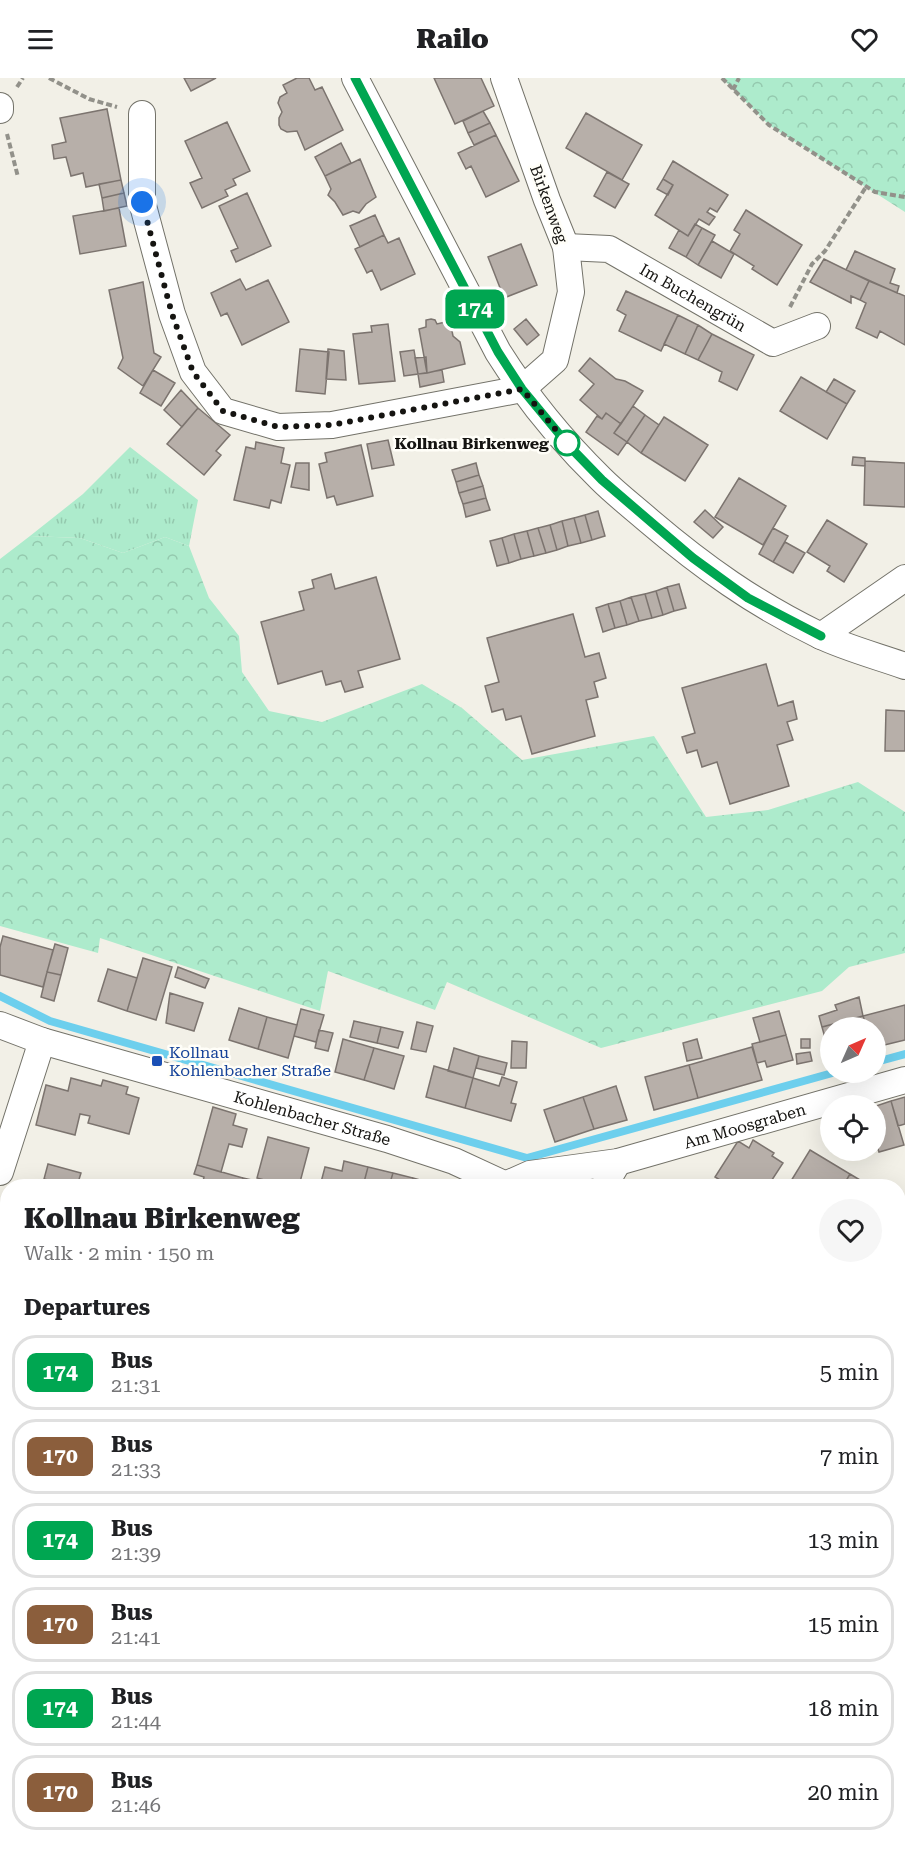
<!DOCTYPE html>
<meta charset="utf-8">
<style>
:root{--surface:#fff;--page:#f6f6f6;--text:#202124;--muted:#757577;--line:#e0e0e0}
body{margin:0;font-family:"Roboto Serif",serif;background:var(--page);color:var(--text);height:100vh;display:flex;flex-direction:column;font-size:22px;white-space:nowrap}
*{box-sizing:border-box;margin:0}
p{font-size:20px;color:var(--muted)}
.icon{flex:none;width:33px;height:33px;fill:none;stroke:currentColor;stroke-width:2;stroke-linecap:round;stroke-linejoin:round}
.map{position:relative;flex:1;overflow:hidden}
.panel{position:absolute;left:0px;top:1101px;width:906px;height:674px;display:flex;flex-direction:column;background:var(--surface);border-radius:24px 24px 0 0;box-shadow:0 6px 24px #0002}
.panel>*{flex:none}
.badge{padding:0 12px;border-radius:9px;font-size:21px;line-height:39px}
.needle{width:39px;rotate:45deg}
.tools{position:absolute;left:820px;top:939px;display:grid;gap:12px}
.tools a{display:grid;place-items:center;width:66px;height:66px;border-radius:50%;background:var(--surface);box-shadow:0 6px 24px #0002;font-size:30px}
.you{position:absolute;width:30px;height:30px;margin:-15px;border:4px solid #fff;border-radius:50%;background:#1a73e8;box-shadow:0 0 0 9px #1a73e833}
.map>.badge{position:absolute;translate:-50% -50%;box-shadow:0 0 0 3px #fff}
h2{padding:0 24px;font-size:22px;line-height:54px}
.round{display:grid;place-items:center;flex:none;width:63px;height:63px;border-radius:32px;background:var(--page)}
.head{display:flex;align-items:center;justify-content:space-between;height:102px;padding:0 24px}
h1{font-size:28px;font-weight:800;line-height:45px}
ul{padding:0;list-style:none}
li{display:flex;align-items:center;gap:18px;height:75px;margin:0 12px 9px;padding:0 12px;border:3px solid var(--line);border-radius:24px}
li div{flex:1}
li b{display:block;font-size:22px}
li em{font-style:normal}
li .badge{min-width:66px;font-weight:700;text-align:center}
header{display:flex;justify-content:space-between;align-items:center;height:78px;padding:0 24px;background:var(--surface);font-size:27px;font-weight:800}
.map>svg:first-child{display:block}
.grass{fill:url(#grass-tufts)}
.forest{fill:url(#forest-crowns)}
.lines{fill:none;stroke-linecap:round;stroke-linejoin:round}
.stream{stroke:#6dcfed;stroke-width:8}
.building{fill:#b7afa9;stroke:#7c746f;stroke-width:1.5}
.street-casing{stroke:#737269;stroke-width:28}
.path{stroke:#92918a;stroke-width:4;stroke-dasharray:6 3;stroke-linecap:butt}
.street{stroke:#fff;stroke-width:26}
.line-casing{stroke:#fff;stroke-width:14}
.line{stroke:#00a651;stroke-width:9}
.walk{stroke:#151411;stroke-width:6;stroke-dasharray:0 10.8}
.stop-dot{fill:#fff;stroke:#00a651;stroke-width:3}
.transit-dot{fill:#1a4fb4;stroke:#fffef8;stroke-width:2}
.labels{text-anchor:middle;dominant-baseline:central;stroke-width:5;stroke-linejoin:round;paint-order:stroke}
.street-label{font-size:16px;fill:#151411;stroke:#fffef8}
.stop-label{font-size:16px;font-weight:bold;fill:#151411;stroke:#fffef8;text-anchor:end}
.transit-label{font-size:16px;fill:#164399;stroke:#fffef8;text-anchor:start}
</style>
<header><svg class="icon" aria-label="menu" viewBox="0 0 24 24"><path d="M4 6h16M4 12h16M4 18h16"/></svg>Railo<svg class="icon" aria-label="heart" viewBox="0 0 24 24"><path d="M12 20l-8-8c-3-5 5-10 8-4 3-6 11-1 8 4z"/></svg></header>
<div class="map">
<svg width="905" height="1774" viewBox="0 0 905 1774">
<defs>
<pattern id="grass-tufts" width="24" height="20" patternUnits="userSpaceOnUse" patternTransform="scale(1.5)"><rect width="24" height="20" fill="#adebcc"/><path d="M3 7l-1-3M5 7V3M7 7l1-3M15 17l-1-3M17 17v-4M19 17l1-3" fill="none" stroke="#94c9ae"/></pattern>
<pattern id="forest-crowns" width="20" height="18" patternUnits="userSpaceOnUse" patternTransform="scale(1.5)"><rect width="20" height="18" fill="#adebcc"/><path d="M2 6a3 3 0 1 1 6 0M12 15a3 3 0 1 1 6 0" fill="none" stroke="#94c9ae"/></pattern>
</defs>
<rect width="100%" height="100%" fill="#f2f0e7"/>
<!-- grass -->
<path class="grass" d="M130,369L198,422L189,468L165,459L123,475L80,460L30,458L83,416Z"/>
<!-- forest -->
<path class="forest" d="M722,0H905V134L769,47Z
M30,458L80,460L123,475L165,459L189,468L209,520L239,558L242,594L269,633L322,644L422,606L462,630L522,682L654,658L706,739L768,732L858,704L905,734V875L849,889L822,913L601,970L447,904L435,932L328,893L320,933L100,860L98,875L0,848V481Z"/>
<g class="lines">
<!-- stream -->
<path class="stream" d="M0,918L50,943L527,1080L836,994
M876,984L905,976"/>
</g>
<!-- building -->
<path class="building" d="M184,0H216L191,13Z
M297,0H309L315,12L322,9L343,52L305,72L297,53L287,54L281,51L279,47V40L282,34L278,25L280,19L287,15L283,7Z
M434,0H481L494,28L455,46Z
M107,31L121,102L86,109L83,95L71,98L66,79L54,81L52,67L66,64L60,40Z
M483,33L490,45L468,55L463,43Z
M586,35L642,67L622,102L566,70Z
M227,44L250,93L233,101L236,107L225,112L228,118L202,130L190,105L202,100L185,63Z
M490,45L496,57L474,67L468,55Z
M496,57L519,103L486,119L471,88L466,91L458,75Z
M341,65L351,85L325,98L315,79Z
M360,81L376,119L366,126L359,135L353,133L343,137L335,124L328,117L331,111L325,98Z
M673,83L728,117L717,134L710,130L707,134L715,139L709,147L699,141L688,158L655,137L673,107L663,101Z
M607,94L629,106L615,130L594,118Z
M663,101L673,107L668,117L657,111Z
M121,102L124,115L102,120L99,106Z
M124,115L127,128L104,133L102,120Z
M247,115L271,168L236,184L231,173L238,170L219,128Z
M119,130L126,168L80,176L73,138Z
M746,132L802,167L777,207L752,191L754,188L730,173L740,156L734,152Z
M375,137L384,157L360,169L350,148Z
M695,146L702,150L686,179L669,170L679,152L688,158Z
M702,150L715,157L698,187L686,179Z
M384,157L388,165L399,160L415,196L381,212L372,192L367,195L355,171Z
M712,163L734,176L721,200L698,187Z
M521,166L537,207L504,220L488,179Z
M855,173L895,191L890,205L899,208L897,215L846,192Z
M824,181L869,203L860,222L851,218V225L810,204Z
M240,201L246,212L268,202L289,244L242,267L227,235L221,238L211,215Z
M869,203L905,218V267L880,253L877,260L856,250L866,225L860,222Z
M143,204L154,275L161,279L143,308L118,290L123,280L109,212Z
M626,213L678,237L661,273L619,253L626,237L617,232Z
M678,237L698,247L685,276L664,266Z
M431,241L435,242L437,246L450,243L453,258L460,264L465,286L427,295L419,251L426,249V242Z
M526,241L539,257L527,267L514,251Z
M388,246L395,303L359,306L353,256L372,254L371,248Z
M698,247L712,256L698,282L685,276Z
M712,256L754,277L737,312L719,303L722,294L698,282Z
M300,271L329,274L325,316L296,313Z
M328,271L344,273L346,302L326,301Z
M414,272L418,296L404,298L400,274Z
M426,279L427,295L418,296L415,280Z
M590,280L616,301L625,303L643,313L621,346L606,335L602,341L580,322L594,306L579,293Z
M153,292L175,305L161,328L140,315Z
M442,292L444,304L420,309L418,296Z
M801,299L847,326L827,361L780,333Z
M834,301L855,313L847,326L826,314Z
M181,312L198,330L182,349L164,332Z
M633,328L645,337L627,364L614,355Z
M198,330L230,357L216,373L221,377L204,397L167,366Z
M606,335L621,346L614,355L627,364L618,377L586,354L597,338L602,341Z
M645,337L659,347L641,375L627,364Z
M664,339L708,367L685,403L641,375Z
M388,362L394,387L372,391L367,366Z
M256,364L284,370L281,385L290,387L281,425L271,422L269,430L234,422L246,369L255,371Z
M361,367L373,418L337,427L334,418L327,420L319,386L327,384L325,375Z
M853,379L865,380V388L852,387Z
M865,383L905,385V429L864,427Z
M296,385H309V412L291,409Z
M476,385L479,397L456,404L452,392Z
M479,397L483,408L459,415L456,404Z
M739,400L786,428L763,467L715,439Z
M483,408L486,420L463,426L459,415Z
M486,420L490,432L466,439L463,426Z
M705,432L723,449L713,460L694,444Z
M598,433L605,458L592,462L585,437Z
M585,437L592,462L581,465L574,440Z
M574,440L581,465L568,468L562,443Z
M827,442L867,466L844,504L827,493L830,488L807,474Z
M562,443L568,468L557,472L550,447Z
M550,447L557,472L546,475L538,450Z
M538,450L546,475L534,478L527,453Z
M773,450L788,458L773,484L759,476Z
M527,453L534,478L521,481L514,456Z
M514,456L521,481L509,485L502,460Z
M502,460L509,485L497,488L490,463Z
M785,464L805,475L793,495L773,484Z
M331,496L335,511L376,499L400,581L358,593L363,609L345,614L341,603L326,607L322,593L278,606L261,544L304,532L299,514L314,510L312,502Z
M679,506L686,530L674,533L667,509Z
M667,509L674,533L663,537L656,513Z
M656,513L663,537L652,540L645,516Z
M645,516L652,540L639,543L631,519Z
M631,519L639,543L627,547L620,523Z
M620,523L627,547L615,550L608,526Z
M608,526L615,550L603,554L596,530Z
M573,536L585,579L599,575L606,600L594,604L598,619L586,622L595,658L532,676L521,638L506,642L503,631L492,634L485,608L499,604L487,560Z
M766,586L778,628L793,623L797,641L787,644L793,662L777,667L789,708L730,726L717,684L702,689L697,672L687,675L682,659L695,655L682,610Z
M886,632L905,633V673H885Z
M3,858L53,872L43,909L0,897V869Z
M55,866L68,870L61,897L47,894Z
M143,880L172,889L156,942L127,933Z
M178,889L209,901L205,910L175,899Z
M108,891L137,900L127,933L98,923Z
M47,894L61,897L54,923L41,919Z
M170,915L203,925L194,953L166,945Z
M859,919L863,938L822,949L819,938L837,932L835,927Z
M905,927V962L876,969V950H867L863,938Z
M239,930L267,939L258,971L229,962Z
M301,931L324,937L316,964L294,958Z
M779,933L786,957L760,964L753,940Z
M863,938L867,950H831V981L822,949Z
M267,939L297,947L288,980L258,971Z
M354,943L381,949L377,965L350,959Z
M417,944L433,948L426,974L411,971Z
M381,949L403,954L398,970L377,965Z
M319,952L333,955L328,973L315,970Z
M786,957L793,982L767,989L765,983L757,985L752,966Z
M343,961L374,970L364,1002L335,994Z
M697,961L702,980L687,983L683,965Z
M801,961H810V970H801Z
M512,963L527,964L526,990H511Z
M752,969L762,1002L698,1020L689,987Z
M374,970L404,978L394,1011L364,1002Z
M454,970L479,978L473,1000L448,993Z
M810,974L812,983L797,986L796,976Z
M479,978L507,985L504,997L476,990Z
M689,987L698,1020L654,1032L645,999Z
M434,988L473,1000L465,1030L426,1019Z
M502,999L517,1004L511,1025L516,1026L511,1043L465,1030L473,1000L499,1008Z
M71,1000L101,1008L103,1002L128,1009L126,1016L139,1020L129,1056L88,1045L90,1038L80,1036L75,1057L36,1047L46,1007L68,1013Z
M616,1008L627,1042L594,1051L583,1019Z
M583,1019L594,1051L555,1064L544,1032Z
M905,1019V1046L898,1048L891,1023Z
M891,1023L904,1067L879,1074L876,1065V1028Z
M213,1029L236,1036L233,1047L247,1051L242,1069L229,1066L221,1094L197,1087Z
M268,1059L309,1070L299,1108H267L268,1103L257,1100Z
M753,1062L774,1075L772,1078L783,1085L768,1108H730L715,1099L738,1063L749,1070Z
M810,1072L850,1096L843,1108H801L791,1103Z
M344,1083L368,1089L363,1108H320L325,1089L342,1093Z
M48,1086L81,1095L77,1108H71L44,1101Z
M197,1087L243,1100L241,1108H202L204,1099L194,1096Z
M368,1089L393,1095L389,1108H363Z
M393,1095L413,1100L411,1108H389Z
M850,1096L870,1108H843Z
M243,1100L252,1102L250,1108H241Z
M413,1100L438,1107V1108H411Z
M898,1126L905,1130V1152L898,1148Z
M905,1209V1227L898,1219V1215Z
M0,1242L8,1244V1271L4,1280L0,1278Z
M898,1267L905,1274V1280L898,1286Z
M898,1331L905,1338V1343L898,1349Z
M905,1343V1410L898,1405V1349Z
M0,1374L8,1378V1396L0,1392Z
M0,1392L8,1396V1401L0,1412Z
M0,1507L8,1511V1569L0,1578Z
M8,1569V1591L0,1585V1578Z
M0,1585L8,1591V1624L0,1618Z
M898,1614L905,1618V1774H850L855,1767H898V1699L900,1696L898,1695Z
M91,1767H113L121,1774H86Z
M337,1767H372L381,1773L332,1774Z
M470,1767H474L484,1774H465Z
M474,1767H494L496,1769L492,1774H484Z
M560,1767H618L611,1774H568Z"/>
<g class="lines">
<defs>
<g id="street">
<path d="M355,0L498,274C527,320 562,363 601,401C616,416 633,429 649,443C703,489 755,526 819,557C846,570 877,578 905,588"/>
<path d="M0,28V32"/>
<path d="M142,36V124L172,236L193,294L223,333L278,349L332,347L522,311L555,282L571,214L566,169L547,122L504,0"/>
<path id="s1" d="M566,169L609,171L773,265L817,248"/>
<path d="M821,558L905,500"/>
<path id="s2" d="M0,947L42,963L387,1061L454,1083L508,1108"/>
<path d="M0,1094L42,963"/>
<path id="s3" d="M505,1107L530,1096L618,1084L905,1002"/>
<path d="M604,1108L618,1084"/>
<path d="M0,1197L8,1200"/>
<path d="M898,1465L905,1472"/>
<path d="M0,1474L8,1478"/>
<path d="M295,1774L300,1767"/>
<path d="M703,1774L708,1767"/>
</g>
</defs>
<!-- street casing -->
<use href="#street" class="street-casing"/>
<!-- path -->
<path class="path" d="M49,0L89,21L117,29
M722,0L769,47L875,114L905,119
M17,9L23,0
M733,12L739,0
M7,56L18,99
M790,229L812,186L825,173L866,109"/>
<!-- street -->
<use href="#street" class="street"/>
</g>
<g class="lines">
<defs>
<path id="line" d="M355,0L498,274L522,311L570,369L602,402L693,480L748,520L821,558"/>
</defs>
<!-- line casing -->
<use href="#line" class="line-casing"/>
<!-- line -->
<use href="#line" class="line"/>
<!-- walk -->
<path class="walk" d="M142,124L172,236L193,294L223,333L278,349L332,347L522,311L570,369L567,365"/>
</g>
<!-- markers -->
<circle class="stop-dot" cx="567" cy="365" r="12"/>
<rect class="transit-dot" x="151" y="977" width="12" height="12" rx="3"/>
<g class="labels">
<!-- street labels -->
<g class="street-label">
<text transform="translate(549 126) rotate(70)">Birkenweg</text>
<text stroke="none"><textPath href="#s1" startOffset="140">Im Buchengrün</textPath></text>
<text stroke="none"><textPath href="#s2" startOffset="326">Kohlenbacher Straße</textPath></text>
<text stroke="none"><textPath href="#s3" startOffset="248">Am Moosgraben</textPath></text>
</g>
<!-- stop labels -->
<g class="stop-label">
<text x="549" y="365">Kollnau Birkenweg</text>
</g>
<!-- transit labels -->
<g class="transit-label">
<text x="169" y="974">Kollnau<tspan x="169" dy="18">Kohlenbacher Straße</tspan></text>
</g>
</g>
</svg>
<div class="tools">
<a><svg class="needle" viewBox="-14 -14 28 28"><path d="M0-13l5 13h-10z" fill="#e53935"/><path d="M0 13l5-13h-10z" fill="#757577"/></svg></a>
<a><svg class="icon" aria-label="locate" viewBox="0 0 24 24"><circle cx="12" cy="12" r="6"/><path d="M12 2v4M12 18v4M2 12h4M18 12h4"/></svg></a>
</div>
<div class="you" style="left:142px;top:124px"></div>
<b class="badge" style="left:475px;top:231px;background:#00a651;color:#fff">174</b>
<section class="panel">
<div class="head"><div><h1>Kollnau Birkenweg</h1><p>Walk · 2 min · 150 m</p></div><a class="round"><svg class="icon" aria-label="heart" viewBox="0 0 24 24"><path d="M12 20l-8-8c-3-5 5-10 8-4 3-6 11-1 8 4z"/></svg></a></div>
<h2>Departures</h2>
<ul>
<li><span class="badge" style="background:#00a651;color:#fff">174</span><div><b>Bus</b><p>21:31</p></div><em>5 min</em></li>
<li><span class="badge" style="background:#8b5e3c;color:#fff">170</span><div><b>Bus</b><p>21:33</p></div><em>7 min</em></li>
<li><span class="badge" style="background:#00a651;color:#fff">174</span><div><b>Bus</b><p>21:39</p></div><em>13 min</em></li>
<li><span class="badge" style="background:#8b5e3c;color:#fff">170</span><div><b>Bus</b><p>21:41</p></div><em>15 min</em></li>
<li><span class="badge" style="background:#00a651;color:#fff">174</span><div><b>Bus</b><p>21:44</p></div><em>18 min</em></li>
<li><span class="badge" style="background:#8b5e3c;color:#fff">170</span><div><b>Bus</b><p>21:46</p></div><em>20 min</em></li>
</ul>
</section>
</div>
